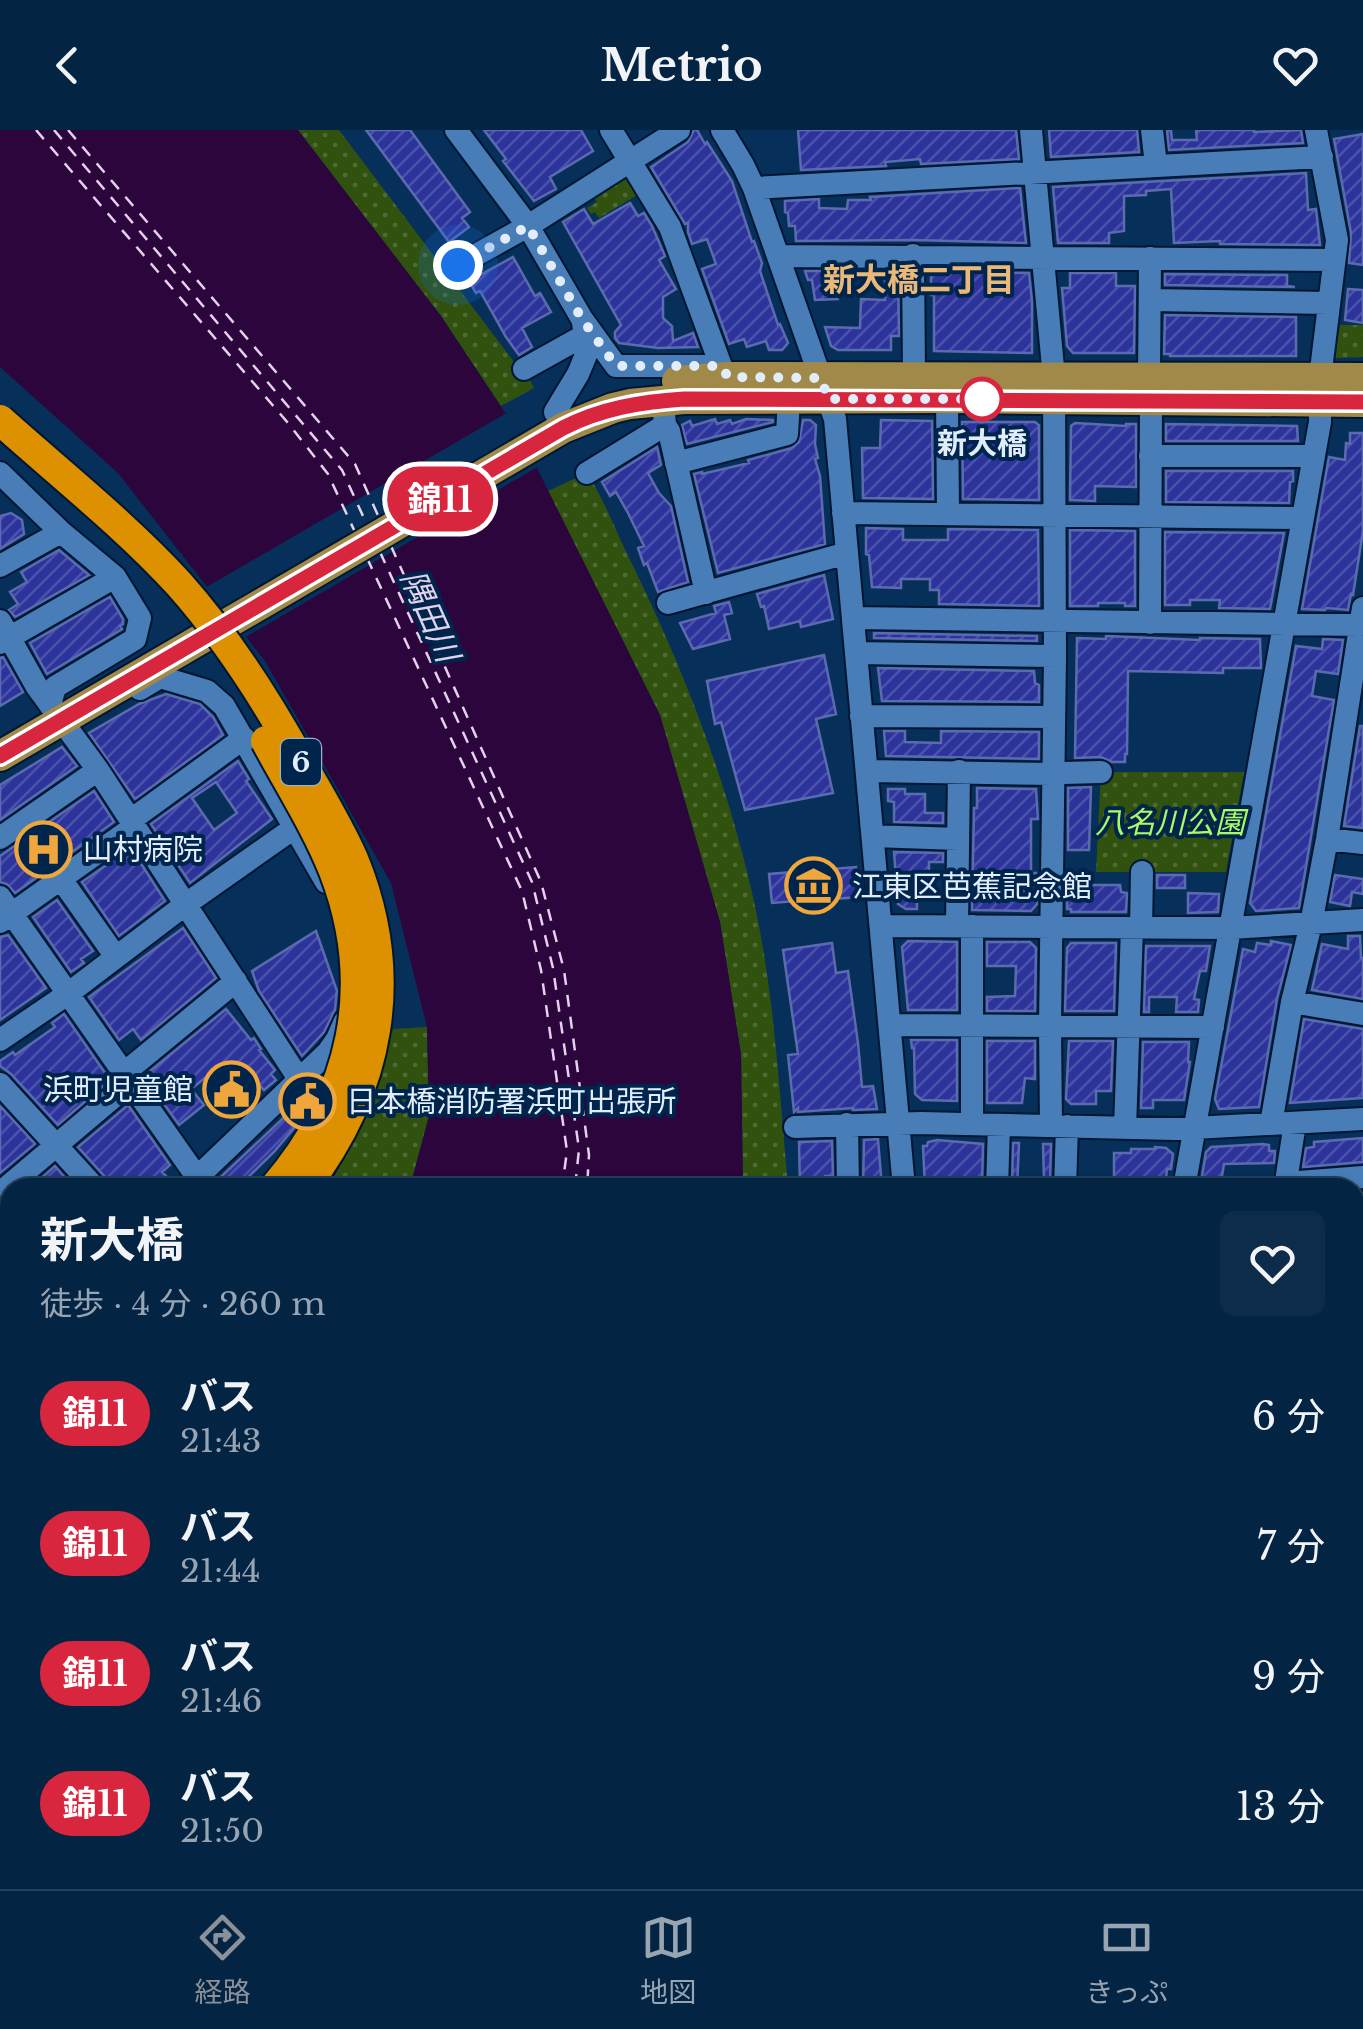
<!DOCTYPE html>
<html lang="ja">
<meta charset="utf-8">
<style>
:root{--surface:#042443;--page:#0d2c4a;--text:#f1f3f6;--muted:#97a4b2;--line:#25415c;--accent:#8c9099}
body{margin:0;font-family:"Libre Baskerville","Noto Sans JP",serif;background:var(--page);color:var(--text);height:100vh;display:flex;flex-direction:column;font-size:38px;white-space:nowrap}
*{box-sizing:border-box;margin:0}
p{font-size:32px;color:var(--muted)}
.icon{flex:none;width:55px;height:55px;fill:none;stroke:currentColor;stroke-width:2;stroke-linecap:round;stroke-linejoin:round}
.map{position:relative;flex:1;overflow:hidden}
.drawer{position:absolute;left:0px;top:1048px;width:1365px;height:712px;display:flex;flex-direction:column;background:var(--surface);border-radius:30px 30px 0 0;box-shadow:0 2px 8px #0004,0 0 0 2px var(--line)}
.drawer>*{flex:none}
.badge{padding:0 20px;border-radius:32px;font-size:35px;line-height:65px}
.you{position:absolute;width:50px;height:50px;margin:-25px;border:8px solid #fff;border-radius:50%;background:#1a73e8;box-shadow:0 0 0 15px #1a73e833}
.map>.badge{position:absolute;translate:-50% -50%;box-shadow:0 0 0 5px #fff}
.round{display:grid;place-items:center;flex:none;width:105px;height:105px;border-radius:15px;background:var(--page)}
.head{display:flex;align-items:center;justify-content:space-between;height:170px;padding:0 40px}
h1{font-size:48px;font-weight:700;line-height:75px}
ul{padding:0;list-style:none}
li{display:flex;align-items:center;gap:30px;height:130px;padding:0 40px}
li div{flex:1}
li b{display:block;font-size:38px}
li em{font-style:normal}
li .badge{min-width:110px;font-weight:700;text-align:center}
header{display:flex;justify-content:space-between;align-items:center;height:130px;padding:0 40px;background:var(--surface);font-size:45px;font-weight:700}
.tab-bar{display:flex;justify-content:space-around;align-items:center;height:140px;border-top:2px solid var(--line);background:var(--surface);font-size:28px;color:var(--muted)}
.tab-bar a{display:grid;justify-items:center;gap:5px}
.tab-bar .on{color:var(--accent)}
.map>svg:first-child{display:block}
.grass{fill:url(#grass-dots)}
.water{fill:#2b053c}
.pier{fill:#063059}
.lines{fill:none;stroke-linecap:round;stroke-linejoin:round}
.ferry{stroke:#e2d2ec;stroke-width:2.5;stroke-dasharray:12 10;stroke-linecap:butt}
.building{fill:url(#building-hatch);stroke:#5c6baf;stroke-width:2.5;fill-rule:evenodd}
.minor-casing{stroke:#001733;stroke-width:26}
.major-casing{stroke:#001733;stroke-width:34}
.highway-casing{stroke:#001733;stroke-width:34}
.minor{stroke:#487db7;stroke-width:22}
.major{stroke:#a18949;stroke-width:30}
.highway{stroke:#dd9100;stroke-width:30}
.highway-bridge-casing{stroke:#001733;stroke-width:34;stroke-linecap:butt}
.highway-bridge{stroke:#dd9100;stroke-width:30}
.line-casing{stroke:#fff;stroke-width:22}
.line{stroke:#d7263d;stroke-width:15}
.walk{stroke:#e2edfb;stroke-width:10;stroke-dasharray:0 18}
.stop-dot{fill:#fff;stroke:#d7263d;stroke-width:5}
.labels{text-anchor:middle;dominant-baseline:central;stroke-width:8;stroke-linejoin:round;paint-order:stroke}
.shield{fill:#00254d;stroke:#9eb1c7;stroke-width:2.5}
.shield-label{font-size:28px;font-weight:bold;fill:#e2edfb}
.stop-label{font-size:30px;font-weight:bold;fill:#e2edfb;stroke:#00254d}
.park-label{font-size:30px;font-style:italic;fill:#abf965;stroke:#00254d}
.poi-label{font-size:30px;fill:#e2edfb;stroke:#00254d;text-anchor:start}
.neighbourhood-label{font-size:32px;font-weight:bold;fill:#eab878;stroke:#00254d}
.water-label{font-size:32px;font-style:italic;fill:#e2d2ec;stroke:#00254d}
</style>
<header><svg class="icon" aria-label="back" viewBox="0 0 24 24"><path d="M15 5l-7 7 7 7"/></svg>Metrio<svg class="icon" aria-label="heart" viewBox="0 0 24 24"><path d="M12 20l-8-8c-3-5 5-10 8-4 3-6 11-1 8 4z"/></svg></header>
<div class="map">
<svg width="1363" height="1759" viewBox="0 0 1363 1759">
<defs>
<pattern id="grass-dots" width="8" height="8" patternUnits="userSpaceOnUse" patternTransform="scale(2.5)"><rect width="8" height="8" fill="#31520f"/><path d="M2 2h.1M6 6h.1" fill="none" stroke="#4f6b33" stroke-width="1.8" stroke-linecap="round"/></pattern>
<pattern id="building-hatch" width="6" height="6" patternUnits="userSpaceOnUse" patternTransform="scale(2.5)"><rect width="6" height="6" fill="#2c349c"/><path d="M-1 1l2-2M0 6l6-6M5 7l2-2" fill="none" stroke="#4a52ab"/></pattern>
</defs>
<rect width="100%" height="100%" fill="#063059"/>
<!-- grass -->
<path class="grass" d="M298,0H339L520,240L524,239L534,258L501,276L441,186Z
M625,45L637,65L599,88L595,82L591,84L587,78L597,72L591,62Z
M1340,195H1363V227L1334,228Z
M587,343C606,373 618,407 634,438C687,547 731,662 756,781C774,867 779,957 787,1045L786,1057H743L741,924L720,792L660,585L548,361Z
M1101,642H1244L1226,742H1096Z
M427,897L429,986L410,1057L328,1058L363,995L393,899Z"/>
<!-- water -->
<path class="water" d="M0,0H298L441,186L523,310L660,585L720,792L741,924L743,1057H410L429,986L427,897L391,753L265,531L118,343L0,237Z
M1355,1378H1363V1481H1355Z
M73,1750H552L546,1759H67Z"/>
<!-- pier -->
<path class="pier" d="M510,281L527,307L541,335L244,508L203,459Z
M257,1750H375L389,1759H272Z"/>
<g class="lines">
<!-- ferry -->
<path class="ferry" d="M36,0L288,293L328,344L355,402
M54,0L342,340L368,397
M68,0L355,334L380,390
M391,416L541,752L564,840L589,1025L587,1058
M380,422L532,752L553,838L579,1019L575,1058
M367,428L522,761L541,840L567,1021L562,1058
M236,1759L242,1750
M252,1759L258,1750
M272,1759L278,1750"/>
</g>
<!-- building -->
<path class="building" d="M366,0H410L470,82L462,88L469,97L449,112Z
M484,0H581L593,21L550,47L556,59L534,71L503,31L506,29Z
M694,0H697L705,14L707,12L732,51L752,112L754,111L762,133L760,141L778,195L780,194L788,213L782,220H769L766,211L747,217L744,209L729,214L702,139L716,134L707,109L692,114L688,102V93L685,94L651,37L688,12Z
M798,0H1016L1019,29L921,34L920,29L885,32L886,36L801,40Z
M1049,0H1137L1139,22L1051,27Z
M1167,0H1171L1172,10H1197L1196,0H1254V2L1301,0L1303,13L1169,20Z
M1363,4V135L1349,133L1351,103L1334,9Z
M1306,43L1308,80L1316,79L1320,115L1220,114V111L1174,113L1171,59L1146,61V65L1124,66V101L1109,103V113H1058L1053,57Z
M1020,58L1026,113L914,110L796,111L795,96H789L788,83L785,82V71L819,69V78L847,79L848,70H871L870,67Z
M630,73L638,86L644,83L652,96L665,126L659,130L676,159L663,167V188L672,196L673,211L693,203L698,217L658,218L619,213L615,208V202L621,195L563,92L584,79L593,94Z
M513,127L535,166L540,163L551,182L522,198L532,217L519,225L506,207L480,161L476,163L469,151Z
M805,141H836L838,169L815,170L812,150H808Z
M885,142H898L899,206H891V220H838L831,216L825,197L860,198L861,169L885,170Z
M935,142L1029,143L1032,171V223L934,221V165H931V144Z
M1070,143H1116V156H1135L1134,223H1073L1067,216L1062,158H1070Z
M1165,144L1287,145V156L1295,157L1165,155Z
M1348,159L1363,160V193L1345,190Z
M1165,185L1296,187V226H1170V224H1164Z
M715,289L717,294L730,290L732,294L746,289L773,290V292L687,314L682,295L690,291L692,296Z
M803,290H810L816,295L815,314L818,328L815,329L820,346L825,414L718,443L694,344L702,342V344L749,333L748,330L792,318L799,312Z
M881,290L932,291L933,369L863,368L862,318H880Z
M962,292H1035L1039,295V370L963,369Z
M1075,293L1126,296V294H1136V357L1095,356V371L1070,370L1071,296Z
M1166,294L1297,296L1298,311H1166Z
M1350,303H1363V401L1353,465L1351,464L1348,480L1326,478L1325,480L1302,479L1329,327L1345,330L1346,313L1350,314Z
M657,317L661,335L648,343L659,363L671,376L688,452L658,462L647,433L644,435L638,418L644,416L628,383L616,362L610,366L602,352Z
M1166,341H1293V351L1290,352L1289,373L1166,372Z
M11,383L22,390L24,404L0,419V386Z
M866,398L903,399V410H948V399L1038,400L1039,476L939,474V460H930V449H901V458L872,457L869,425L866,424Z
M1070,400L1135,401V476H1125V473H1098V476H1070Z
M1165,402L1284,403L1270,479L1219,478L1220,470H1190V475H1165Z
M59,420L89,445L15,487L9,480L18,474L10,462L27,452L21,442Z
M824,445L833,489L801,497L800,491L769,499L764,476L761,477L757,464Z
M110,467L123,489V494L120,496L122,499L47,544L30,513Z
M729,472L732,483L724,485L730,509L693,519L680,493L716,483L714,476Z
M874,503L1037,506V511L874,508Z
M1106,506L1200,510V508L1260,509L1261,538H1223V543L1128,541L1127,624H1125V632H1112L1101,627L1075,628L1077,508L1106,509Z
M1323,509L1343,510L1338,544L1316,541L1312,566L1334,570L1299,778L1256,781L1250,773L1296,516L1322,519Z
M824,525L836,584L816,589L833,663L745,680L721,592L715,594L707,551Z
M3,527L23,562L0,576V528Z
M878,538L1034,541L1035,553L1039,555V572L882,571Z
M166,564L200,574L213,587L223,605L135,669L89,603L139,574Z
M1360,596H1363V698L1344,696Z
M884,601H905V612L941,613V601L1039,602V629L886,626Z
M62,617L77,636L0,690V655Z
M238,631L249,649L246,651L272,689L190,753L151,694ZM216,652L237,683L214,700L192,668Z
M1091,657L1089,720H1068V658Z
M977,658L1036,659L1038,689H1031V743H1036L1037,774L1031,781L972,780L974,678H977Z
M888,659H905V664H925V683H943V693L894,692V672L888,671Z
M94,661L114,692L15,763L7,754L0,752V726Z
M131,718L165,771L119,806L82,752Z
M894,722L943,723V732H929V769H917V779H906L898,774Z
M856,737L858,767L822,770L823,778L809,779L808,770L772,773L769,744Z
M1157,745H1185V758H1157Z
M1335,745L1363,749V764L1352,762L1350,776L1330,772Z
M1067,755H1120L1121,762L1127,763L1126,782H1071V779H1067Z
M1188,763L1219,764L1218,782L1188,783Z
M57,770L93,821L81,829L84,833L71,842L33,787Z
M183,798L216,848L141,910L133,899L119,910L89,867Z
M316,801L337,861L336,869L335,880L324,902L302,926L259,861L252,841Z
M8,805L46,858L0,890V807Z
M1348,806H1360L1361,828H1363V869L1312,860L1322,814L1348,819Z
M908,811L957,812V880H908L902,817Z
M1271,811L1291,815L1277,869L1259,977L1219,979L1215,969L1243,819L1255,822L1257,813L1271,815Z
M987,812H1030L1036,818L1035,881H987V867L1015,866L1016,836H987Z
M832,813L836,843L848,841L858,913L862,957L873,956L877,979L853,980V978L798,982V978L794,982L788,925L798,924L783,820Z
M1071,813H1116L1114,881H1065L1067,818Z
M1146,816H1210L1206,841H1200L1194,869L1199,870L1198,882H1176L1177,867H1149V882H1144Z
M226,879L251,910L254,908L261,919L259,920L275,940L271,944L276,950L264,960L258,954L248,962L224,933L191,959L204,975L179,995L144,946Z
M64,884L110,950L58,995L11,944L0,936V931L13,922L15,925L55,897L52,893Z
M1304,889L1363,899V968L1290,973Z
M911,910H957V971L922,970L915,964L914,918H912Z
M987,911H1035V949L1025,948L1022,973H987Z
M1069,911H1113L1111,961H1096V974H1071L1066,969Z
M1143,912H1189L1188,932H1190L1184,970H1153V978H1141Z
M311,962L307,977L295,997L274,1022L237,1058H209Z
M128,975L170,1035L162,1042L168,1048L159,1058H111L106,1048L78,1017Z
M0,976L35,1014L0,1043Z
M1363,1008V1032L1303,1037L1306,1018L1314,1017V1012Z
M878,1009L882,1058H863L864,1010Z
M937,1010L983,1014L982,1058H925L923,1016H927L928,1012Z
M832,1011L833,1046H825V1058H800L799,1012Z
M1013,1013H1019L1017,1058H1012Z
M1043,1014H1051L1050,1052H1044Z
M1263,1014L1269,1015V1021H1275L1274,1033L1224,1034L1220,1058H1200L1206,1022L1211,1017Z
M1155,1017L1166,1018L1173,1024L1171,1039H1167L1165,1058L1114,1056V1023H1131V1019H1155Z
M55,1036L74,1058H30Z"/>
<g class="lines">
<defs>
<path id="minor" d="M456,0L528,96L582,189L616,236H721
M611,0L670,97L721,236
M722,0L743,35L754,58L835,289L904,1058
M1031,0L1054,248L1055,526L1050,896L1051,996
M1152,0L1156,35
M754,58L1322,27
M913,125L914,247
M778,126L1334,130
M458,135L528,96L679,0
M1150,170L1329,173
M524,239L585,205
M1149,248L1150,128
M947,268L948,384
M663,271L665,295L669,301L706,463
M555,282L578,244L588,220L583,193
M1150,326H1313
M676,333L787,304L789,269
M0,343L61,402L115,447L140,488L135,509L55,557L50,575
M587,343L665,295
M843,383L1301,388
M0,436L61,402
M668,473L847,423
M854,488L1360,495
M0,491L37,557L98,640L299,949
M1150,493L1151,271
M0,513L115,447
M856,523L1055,526
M140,559L160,547L207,561L224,576L326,752
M861,586L1054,587
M867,641L1054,644
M1064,643L1101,642
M131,690L244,608
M873,706L958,709
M0,708L98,640
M1327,709L1363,713
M61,749L116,827
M0,767L197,1047
M0,792L135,696
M881,796L1230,798L1363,790
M957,796L959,641
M1141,798L1142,742
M1292,872L1363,884
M890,895L1213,897
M0,910L69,863L186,774L294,698
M123,944L236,851
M0,954L95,1058
M847,994L848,1058
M972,994V796
M1271,994L1292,872L1311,794L1327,709L1363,478
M795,997L921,993L1175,999L1363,989
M1125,998L1132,798
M1286,1053L1363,1047
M186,1058L328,922L337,909L345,891
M997,1058L999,995
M1065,1058L1067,996
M1184,1058L1320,292V248L1337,110L1316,0
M1285,1058L1295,993
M0,1063L130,953
M1355,1074L1363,1073
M1355,1111H1363
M0,1126L10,1138
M1355,1171L1363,1170
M1355,1224H1363
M0,1238L10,1228
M1355,1356H1363
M0,1470L10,1461
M1355,1572L1363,1571
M0,1576L10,1566
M1355,1659L1363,1658
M0,1682L10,1670
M966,1750L967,1759
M1155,1750V1759
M642,1759L648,1750
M1230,1759L1349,1750"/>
<path id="major" d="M677,251L728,247L1363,248
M0,626L563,298L613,278L630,274L684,269L947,268L1363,272
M0,1523L10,1533
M316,1750L330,1759"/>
<path id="highway" d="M0,1322L10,1312
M0,1373L10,1364"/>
</defs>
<!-- minor casing -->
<use href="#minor" class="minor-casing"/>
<!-- major casing -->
<use href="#major" class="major-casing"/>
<!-- highway casing -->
<use href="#highway" class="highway-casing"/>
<!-- minor -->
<use href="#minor" class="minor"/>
<!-- major -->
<use href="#major" class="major"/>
<!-- highway -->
<use href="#highway" class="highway"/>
<defs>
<path id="highway-bridge" d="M0,290C59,343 126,396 179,454C228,509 267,571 303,636C320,666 339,697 353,729C401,846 380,959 304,1058
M266,611C289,654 316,696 334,741C378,856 354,965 274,1058"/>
</defs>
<!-- highway-bridge casing -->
<use href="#highway-bridge" class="highway-bridge-casing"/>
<!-- highway-bridge -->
<use href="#highway-bridge" class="highway-bridge"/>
</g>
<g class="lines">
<defs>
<path id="line" d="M0,626L563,298C602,278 641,272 684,269L1363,272"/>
</defs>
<!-- line casing -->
<use href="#line" class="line-casing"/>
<!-- line -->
<use href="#line" class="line"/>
<!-- walk -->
<path class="walk" d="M458,135L528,96L582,189L616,236H721L728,247L821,248L828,269H982"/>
</g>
<!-- icons -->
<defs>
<symbol id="hospital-ring" viewBox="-11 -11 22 22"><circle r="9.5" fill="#00254d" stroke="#efa73d" stroke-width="1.5"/><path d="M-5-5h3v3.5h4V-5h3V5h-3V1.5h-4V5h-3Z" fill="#efa73d"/></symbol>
<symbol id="museum-ring" viewBox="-11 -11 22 22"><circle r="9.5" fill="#00254d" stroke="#efa73d" stroke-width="1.5"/><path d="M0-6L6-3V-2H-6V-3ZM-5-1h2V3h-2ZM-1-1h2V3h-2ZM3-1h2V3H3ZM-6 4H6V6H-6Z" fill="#efa73d"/></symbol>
<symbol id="civic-ring" viewBox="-11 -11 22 22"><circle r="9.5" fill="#00254d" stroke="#efa73d" stroke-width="1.5"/><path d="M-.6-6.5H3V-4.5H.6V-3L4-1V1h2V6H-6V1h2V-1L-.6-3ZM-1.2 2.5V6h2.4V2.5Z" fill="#efa73d"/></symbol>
</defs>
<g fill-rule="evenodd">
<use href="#hospital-ring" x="12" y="688" width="63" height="63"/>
<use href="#museum-ring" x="782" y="724" width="63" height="63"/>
<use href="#civic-ring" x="200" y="928" width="63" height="63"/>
<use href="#civic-ring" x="276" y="940" width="63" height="63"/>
</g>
<!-- markers -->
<circle class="stop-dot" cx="982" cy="269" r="20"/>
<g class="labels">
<!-- shield labels -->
<rect class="shield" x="281" y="609" width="40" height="46" rx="8"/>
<g class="shield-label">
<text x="301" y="632">6</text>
</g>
<!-- stop labels -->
<g class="stop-label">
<text x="982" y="313">新大橋</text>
</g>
<!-- park labels -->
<g class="park-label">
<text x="1170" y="692">八名川公園</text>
</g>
<!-- poi labels -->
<g class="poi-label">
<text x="83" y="719">山村病院</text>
<text x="852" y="756">江東区芭蕉記念館</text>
<text x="193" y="959" text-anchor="end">浜町児童館</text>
<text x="346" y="971">日本橋消防署浜町出張所</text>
</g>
<!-- neighbourhood labels -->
<g class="neighbourhood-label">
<text x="919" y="150">新大橋二丁目</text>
</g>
<!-- water labels -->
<g class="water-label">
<text transform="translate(430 486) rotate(66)">隅田川</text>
</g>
</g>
</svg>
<div class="you" style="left:458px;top:135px"></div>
<b class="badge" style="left:440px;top:369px;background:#d7263d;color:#fff">錦11</b>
<section class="drawer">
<div class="head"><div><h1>新大橋</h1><p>徒歩 · 4 分 · 260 m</p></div><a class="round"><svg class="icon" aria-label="heart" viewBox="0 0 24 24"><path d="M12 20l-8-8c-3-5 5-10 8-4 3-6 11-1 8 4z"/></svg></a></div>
<ul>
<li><span class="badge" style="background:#d7263d;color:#fff">錦11</span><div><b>バス</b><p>21:43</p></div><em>6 分</em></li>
<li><span class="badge" style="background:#d7263d;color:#fff">錦11</span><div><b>バス</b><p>21:44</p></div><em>7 分</em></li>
<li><span class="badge" style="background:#d7263d;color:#fff">錦11</span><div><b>バス</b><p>21:46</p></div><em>9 分</em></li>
<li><span class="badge" style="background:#d7263d;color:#fff">錦11</span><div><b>バス</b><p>21:50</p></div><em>13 分</em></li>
</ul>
</section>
</div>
<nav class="tab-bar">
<a class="on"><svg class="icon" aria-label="directions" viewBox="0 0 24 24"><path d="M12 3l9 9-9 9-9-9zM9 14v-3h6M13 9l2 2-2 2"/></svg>経路</a>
<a><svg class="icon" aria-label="map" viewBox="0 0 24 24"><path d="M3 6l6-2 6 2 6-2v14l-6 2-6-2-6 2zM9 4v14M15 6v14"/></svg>地図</a>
<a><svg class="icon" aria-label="tickets" viewBox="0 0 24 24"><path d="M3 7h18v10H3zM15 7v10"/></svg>きっぷ</a>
</nav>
